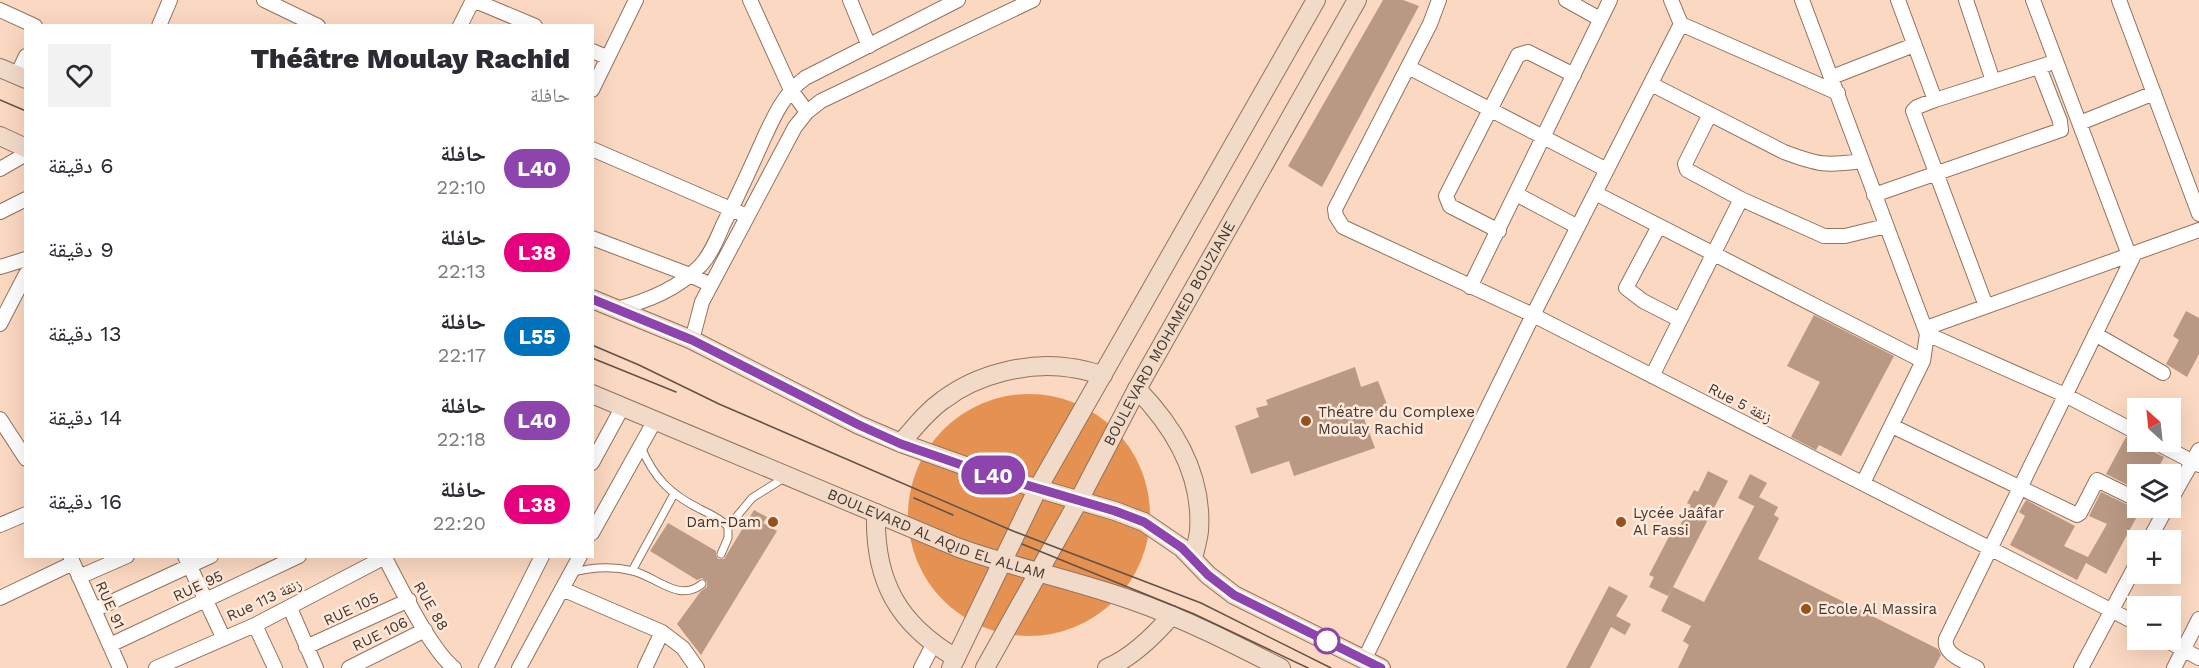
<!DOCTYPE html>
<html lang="ar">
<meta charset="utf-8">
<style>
:root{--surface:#fff;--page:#f2f2f3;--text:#2b2b33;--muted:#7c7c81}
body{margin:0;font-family:"Work Sans","Noto Naskh Arabic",sans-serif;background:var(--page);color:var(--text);direction:rtl;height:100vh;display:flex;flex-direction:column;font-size:22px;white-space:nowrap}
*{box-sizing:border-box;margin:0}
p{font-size:20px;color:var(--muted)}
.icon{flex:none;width:33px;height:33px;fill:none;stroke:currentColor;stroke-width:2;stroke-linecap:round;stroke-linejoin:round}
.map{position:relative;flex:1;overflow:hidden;direction:ltr}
.drawer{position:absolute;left:24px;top:24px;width:570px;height:534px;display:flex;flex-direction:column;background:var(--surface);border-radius:0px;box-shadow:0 6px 24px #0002;direction:rtl}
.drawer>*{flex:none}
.badge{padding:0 12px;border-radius:20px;font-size:21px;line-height:39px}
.needle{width:39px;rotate:333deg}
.buttons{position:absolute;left:2127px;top:398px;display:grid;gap:12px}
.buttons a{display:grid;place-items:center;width:54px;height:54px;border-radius:0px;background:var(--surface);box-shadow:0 6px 24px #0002;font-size:30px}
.map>.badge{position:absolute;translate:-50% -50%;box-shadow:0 0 0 3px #fff}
.round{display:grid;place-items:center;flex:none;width:63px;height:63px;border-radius:0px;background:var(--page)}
.summary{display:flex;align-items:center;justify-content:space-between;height:102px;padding:0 24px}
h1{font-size:28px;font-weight:800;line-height:45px}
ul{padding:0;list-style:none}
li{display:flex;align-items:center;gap:18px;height:84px;padding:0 24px}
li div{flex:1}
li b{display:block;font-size:22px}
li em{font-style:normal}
li .badge{min-width:66px;font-weight:700;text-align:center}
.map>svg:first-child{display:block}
.forest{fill:#e59152}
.building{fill:#b99984}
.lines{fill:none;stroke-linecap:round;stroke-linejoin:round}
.lane-casing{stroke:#91735e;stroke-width:9}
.street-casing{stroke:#91735e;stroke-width:16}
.secondary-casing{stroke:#91735e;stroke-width:20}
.lane{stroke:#fff;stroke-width:7}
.street{stroke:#fff;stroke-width:14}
.secondary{stroke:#f2dac9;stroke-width:18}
.tram{stroke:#625146;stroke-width:1.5}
.line-casing{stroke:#fff;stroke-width:14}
.line{stroke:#8e44ad;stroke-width:9}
.poi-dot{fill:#94531e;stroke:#fee9db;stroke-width:2}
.stop-dot{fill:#fff;stroke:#8e44ad;stroke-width:3}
.labels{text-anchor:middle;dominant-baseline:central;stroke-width:5;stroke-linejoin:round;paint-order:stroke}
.street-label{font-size:15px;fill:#44362d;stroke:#fee9db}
.poi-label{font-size:15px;fill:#44362d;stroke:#fee9db;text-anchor:start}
</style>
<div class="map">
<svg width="2199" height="668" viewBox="0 0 2199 668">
<rect width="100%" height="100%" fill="#fbd8c1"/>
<!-- forest -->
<path class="forest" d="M908 515a121 121 0 1 1 242 0a121 121 0 1 1-242 0Z"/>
<!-- building -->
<path class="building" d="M1383,0H1403L1419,6L1322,187L1288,166Z
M2186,311L2199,318V354L2187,377L2166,364L2179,340L2173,336Z
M1814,315L1894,356L1841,456L1819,445L1816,450L1791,437L1820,382L1787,366Z
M1355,367L1361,387L1378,381L1388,407L1363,416L1375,448L1294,476L1289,461L1251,474L1235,426L1259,417L1256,408L1268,405L1266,400Z
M2126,437L2134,441H2144L2148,449L2164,457L2155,474H2138V490L2106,474Z
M1708,471L1728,481L1673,587L1704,602L1755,505L1754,506L1738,498L1750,474L1767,483L1759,497L1778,507L1774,515L1779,518L1758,559L1938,649L1941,655L1934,668H1678L1689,645L1683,641L1691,626L1661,611L1672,589L1668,596L1649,587L1654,577L1649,575L1674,527L1678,529L1691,505L1687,503L1694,490L1698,492Z
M2101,492L2134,508L2141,509L2106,574L2086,563L2077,580L2010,545L2025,516L2019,512L2026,500L2075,526L2064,546L2088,557L2107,524L2089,516Z
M754,510L767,517L763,523L777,531L701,655L677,624L701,591L707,587V582L702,578L697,580L650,551L668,523L716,551V555L718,559H724Z
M1609,586L1628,596L1616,616L1631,624L1625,635L1611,627L1590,668H1566Z"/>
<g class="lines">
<defs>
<path id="lane" d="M641,447C654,478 670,494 700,509C709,514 721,518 728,527V538L721,554
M728,527L752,498L784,478
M632,571L674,494
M571,573C592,567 612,566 633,571C657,577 679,603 702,584"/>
<path id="street" d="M264,0L318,26
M473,0L535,26
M750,0L791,90L807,112
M850,0L869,46
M1439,0L1430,24L1335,209L1336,216L1343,227L1533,315L2138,624
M1566,0L1600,19
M1671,0L1681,24L1838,93
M1802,0L1927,334L1923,361L1863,483
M1898,0L1935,100L2048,64
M1966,0L1993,81
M2033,0L2129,255
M2119,0L2199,214
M0,10L35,26
M159,26L170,0
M460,26L473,0
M592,51L607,57
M1408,67L1607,170
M17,75L26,56
M1832,77L1914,45
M1651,84L1784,152C1819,165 1825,166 1862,161
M592,90L636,0
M1935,100L1917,107L1913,111L1986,306
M1710,114L1685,164L1687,170L1741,199L1824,236H1845L1886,226
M2080,123L2154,93
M592,149L740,213
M0,169L26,154
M1595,193L1923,361
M1516,194L1578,227
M1874,195L2061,130L2060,121L2039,67
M0,212L26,199
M1659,226L1626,288L1643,301L1680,320
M1499,231L1450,206L1446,196L1518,55L1528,52L1574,75
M592,238L690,275L711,285
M0,267L26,259
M1470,287L1610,0
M616,309C648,301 678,289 701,265C711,254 717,239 723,225C738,196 751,167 764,138C775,114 784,94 805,78L958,0
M0,324L26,274
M1926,328L2199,230
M1927,334L2065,395L2138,433
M2095,334L2163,373
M692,340L702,302L711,285L795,127L807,112L821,101L1033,0
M1652,376L1741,199
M0,419L26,459
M1892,426L2077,515L2080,513L2097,480L2138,500
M2153,441L2199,465
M592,463L622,408
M2170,501L2199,450
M2150,507L2163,514
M0,525L26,514
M592,533L654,422
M2149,540L2167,507
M70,556L120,668
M185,556L223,637
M384,556C400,586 430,649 454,668
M79,577L127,556
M562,589L662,632L683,648L697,668
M0,598L73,563
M290,608L316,668
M94,610L211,556
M255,625L275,668
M2164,639L2199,658
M110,645L299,556
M306,647L409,600
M1364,660L1533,315L1681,24
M156,668L255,625L387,556
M349,668L425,630
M486,668L542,556
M519,668L580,556
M645,668L662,632
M921,668L933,645
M1977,668C1965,661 1943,655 1946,639L2135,253
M2081,668L2138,561
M2174,668L2199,619"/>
<g id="secondary">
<path d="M0,68L26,79"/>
<path d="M0,136L26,148"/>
<path d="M592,299L692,340L859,425L901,443L985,473L1115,511L1144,522L1182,548L1208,575L1234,595L1381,668"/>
<path d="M1137,389C1174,427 1203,475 1199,531C1198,540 1195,550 1193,559"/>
<path id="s1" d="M592,394L959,548C1016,568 1074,580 1131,600C1183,618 1232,643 1281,668"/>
<path d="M901,443C914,428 926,412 943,400C977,374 1029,361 1072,368C1082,369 1093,373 1103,375"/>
<path d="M876,513C874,581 898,624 956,658"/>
<path d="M951,668L1038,488L1316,0"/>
<path id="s2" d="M985,668L1079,500L1137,389L1357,0"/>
<path d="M1107,668C1133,657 1154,636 1172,615"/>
</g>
</defs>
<!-- lane casing -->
<use href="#lane" class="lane-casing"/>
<!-- street casing -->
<use href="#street" class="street-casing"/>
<!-- secondary casing -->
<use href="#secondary" class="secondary-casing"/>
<!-- lane -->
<use href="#lane" class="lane"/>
<!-- street -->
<use href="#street" class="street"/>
<!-- secondary -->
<use href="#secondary" class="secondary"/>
<!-- tram -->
<path class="tram" d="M0,100L26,111
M592,345L639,365L719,404L1013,531L1201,603L1331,668
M592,358L676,392
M914,498L953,515
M1022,544L1194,614L1308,668"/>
</g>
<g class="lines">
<defs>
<path id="line" d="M592,299L692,340L859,425L901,444L985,473L1115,511L1144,522L1182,548L1208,575L1234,595L1381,668"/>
</defs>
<!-- line casing -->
<use href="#line" class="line-casing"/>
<!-- line -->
<use href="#line" class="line"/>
</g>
<!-- markers -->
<g class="poi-dot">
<circle cx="1306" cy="421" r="6"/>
<circle cx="773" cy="522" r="6"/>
<circle cx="1621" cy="522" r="6"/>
<circle cx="1806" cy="609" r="6"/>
</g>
<circle class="stop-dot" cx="1327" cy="641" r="12"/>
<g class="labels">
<!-- street labels -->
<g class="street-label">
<text stroke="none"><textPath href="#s2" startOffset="382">BOULEVARD MOHAMED BOUZIANE</textPath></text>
<text transform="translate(1740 403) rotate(27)">Rue 5 زنقة</text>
<text stroke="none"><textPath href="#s1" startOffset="372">BOULEVARD AL AQID EL ALLAM</textPath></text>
<text transform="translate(198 586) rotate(-25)">RUE 95</text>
<text transform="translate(264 600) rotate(-25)">Rue 113 زنقة</text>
<text transform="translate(110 605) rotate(66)">RUE 91</text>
<text transform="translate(431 606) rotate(60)">RUE 88</text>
<text transform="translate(351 609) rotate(-25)">RUE 105</text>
<text transform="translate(380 634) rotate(-26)">RUE 106</text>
</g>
<!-- poi labels -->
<g class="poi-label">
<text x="1318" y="412">Théatre du Complexe<tspan x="1318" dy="17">Moulay Rachid</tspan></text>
<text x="1633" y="513">Lycée Jaâfar<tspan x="1633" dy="17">Al Fassi</tspan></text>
<text x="761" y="522" text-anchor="end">Dam-Dam</text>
<text x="1818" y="609">Ecole Al Massira</text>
</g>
</g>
</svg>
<div class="buttons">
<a><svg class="needle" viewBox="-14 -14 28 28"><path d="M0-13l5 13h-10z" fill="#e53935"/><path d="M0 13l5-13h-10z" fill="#7c7c81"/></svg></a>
<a><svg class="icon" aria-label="layers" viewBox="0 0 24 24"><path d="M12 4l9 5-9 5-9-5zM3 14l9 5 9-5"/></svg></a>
<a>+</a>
<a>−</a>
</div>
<b class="badge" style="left:993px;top:475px;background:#8e44ad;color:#fff">L40</b>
<section class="drawer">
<div class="summary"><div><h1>Théâtre Moulay Rachid</h1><p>حافلة</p></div><a class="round"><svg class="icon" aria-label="heart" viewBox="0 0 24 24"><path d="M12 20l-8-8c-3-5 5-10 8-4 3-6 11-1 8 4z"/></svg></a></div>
<ul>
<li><span class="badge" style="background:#8e44ad;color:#fff">L40</span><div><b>حافلة</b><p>22:10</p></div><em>6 دقيقة</em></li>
<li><span class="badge" style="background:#e6007e;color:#fff">L38</span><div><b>حافلة</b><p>22:13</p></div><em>9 دقيقة</em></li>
<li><span class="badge" style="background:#0072bc;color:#fff">L55</span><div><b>حافلة</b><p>22:17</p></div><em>13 دقيقة</em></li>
<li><span class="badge" style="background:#8e44ad;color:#fff">L40</span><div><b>حافلة</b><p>22:18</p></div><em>14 دقيقة</em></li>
<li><span class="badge" style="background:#e6007e;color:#fff">L38</span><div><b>حافلة</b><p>22:20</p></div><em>16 دقيقة</em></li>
</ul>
</section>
</div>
